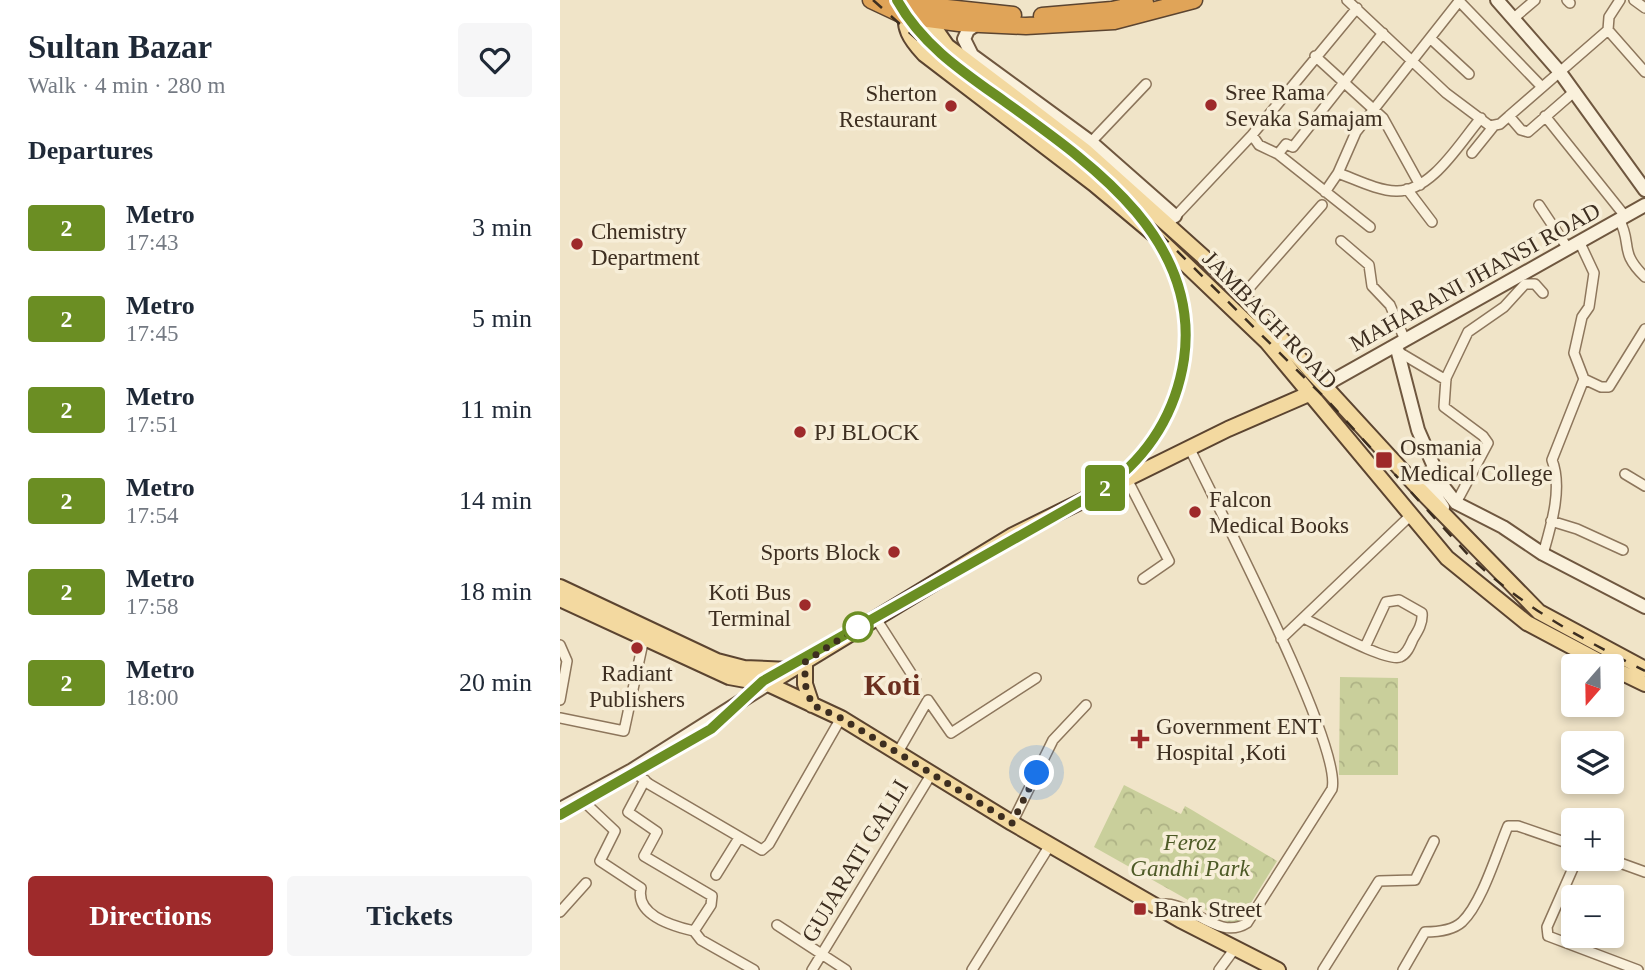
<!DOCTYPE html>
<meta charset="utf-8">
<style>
:root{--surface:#fff;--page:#f6f6f7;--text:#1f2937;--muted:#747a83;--accent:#9e2a2b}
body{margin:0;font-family:"Times New Roman",serif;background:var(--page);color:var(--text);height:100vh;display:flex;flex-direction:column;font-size:26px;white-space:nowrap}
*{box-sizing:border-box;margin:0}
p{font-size:23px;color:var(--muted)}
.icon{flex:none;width:38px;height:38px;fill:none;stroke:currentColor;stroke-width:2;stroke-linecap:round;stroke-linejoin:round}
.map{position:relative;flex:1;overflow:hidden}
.panel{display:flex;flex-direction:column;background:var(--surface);width:560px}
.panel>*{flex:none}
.badge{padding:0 14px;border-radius:5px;font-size:24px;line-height:46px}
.needle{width:46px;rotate:200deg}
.controls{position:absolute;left:1001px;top:654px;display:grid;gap:14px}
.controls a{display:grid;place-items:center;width:63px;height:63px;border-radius:7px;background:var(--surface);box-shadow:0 4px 10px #0003;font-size:35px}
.you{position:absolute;width:35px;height:35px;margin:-18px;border:5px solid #fff;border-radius:50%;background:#1a73e8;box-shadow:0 0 0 10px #1a73e833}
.map>.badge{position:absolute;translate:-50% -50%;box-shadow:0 0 0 4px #fff}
h2{padding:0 28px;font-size:26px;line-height:63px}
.round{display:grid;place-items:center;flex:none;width:74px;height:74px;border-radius:7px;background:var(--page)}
.summary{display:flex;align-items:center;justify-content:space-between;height:119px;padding:0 28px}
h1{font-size:33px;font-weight:700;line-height:52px}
.cta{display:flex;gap:14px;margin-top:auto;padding:14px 28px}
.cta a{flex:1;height:80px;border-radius:7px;background:var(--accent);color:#fff;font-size:28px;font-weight:700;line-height:80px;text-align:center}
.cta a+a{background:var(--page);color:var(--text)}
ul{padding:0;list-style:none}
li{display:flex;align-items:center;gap:21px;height:91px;padding:0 28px}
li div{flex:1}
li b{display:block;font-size:26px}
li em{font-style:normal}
li .badge{min-width:77px;font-weight:700;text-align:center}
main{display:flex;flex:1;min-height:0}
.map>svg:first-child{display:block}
.forest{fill:url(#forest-crowns)}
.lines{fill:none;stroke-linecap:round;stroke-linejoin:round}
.street-casing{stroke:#8d765c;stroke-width:12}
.secondary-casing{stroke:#6f573f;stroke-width:16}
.primary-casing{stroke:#5b4430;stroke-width:18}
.highway-casing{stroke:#5b4430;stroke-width:19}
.street{stroke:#faf1dc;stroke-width:9}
.secondary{stroke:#faf1dc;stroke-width:12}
.primary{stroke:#f3d9a0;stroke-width:14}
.highway{stroke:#e0a458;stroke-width:16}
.rail{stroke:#3d2e20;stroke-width:2.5;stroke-dasharray:12 12;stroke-linecap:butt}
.line-casing{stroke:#fff;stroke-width:16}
.line{stroke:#6b8e23;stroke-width:10}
.walk{stroke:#3d2e20;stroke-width:7;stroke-dasharray:0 12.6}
.poi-dot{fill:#9e2a2b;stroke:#f7eed8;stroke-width:2.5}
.stop-dot{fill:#fff;stroke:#6b8e23;stroke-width:3.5}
.labels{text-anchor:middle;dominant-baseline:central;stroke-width:7;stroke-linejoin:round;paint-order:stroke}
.poi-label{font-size:23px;fill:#3d2e20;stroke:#f7eed8;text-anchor:start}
.street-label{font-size:23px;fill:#3d2e20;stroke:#f7eed8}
.park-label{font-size:23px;font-style:italic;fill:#4d5a26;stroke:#f7eed8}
.district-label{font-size:30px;font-weight:bold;fill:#6b2e1e;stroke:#f7eed8}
</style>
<main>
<section class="panel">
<div class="summary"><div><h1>Sultan Bazar</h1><p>Walk · 4 min · 280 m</p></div><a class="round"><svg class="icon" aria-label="heart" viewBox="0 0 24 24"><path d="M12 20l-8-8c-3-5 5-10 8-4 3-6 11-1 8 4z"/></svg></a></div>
<h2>Departures</h2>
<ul>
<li><span class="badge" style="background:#6b8e23;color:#fff">2</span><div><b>Metro</b><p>17:43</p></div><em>3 min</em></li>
<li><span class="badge" style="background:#6b8e23;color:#fff">2</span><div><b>Metro</b><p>17:45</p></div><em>5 min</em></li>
<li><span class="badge" style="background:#6b8e23;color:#fff">2</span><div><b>Metro</b><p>17:51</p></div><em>11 min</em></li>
<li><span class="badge" style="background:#6b8e23;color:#fff">2</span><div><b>Metro</b><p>17:54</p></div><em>14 min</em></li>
<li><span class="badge" style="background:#6b8e23;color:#fff">2</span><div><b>Metro</b><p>17:58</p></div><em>18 min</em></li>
<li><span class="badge" style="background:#6b8e23;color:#fff">2</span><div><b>Metro</b><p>18:00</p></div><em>20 min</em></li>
</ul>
<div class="cta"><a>Directions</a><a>Tickets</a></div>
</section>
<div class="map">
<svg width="1085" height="970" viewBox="0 0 1085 970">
<defs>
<pattern id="forest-crowns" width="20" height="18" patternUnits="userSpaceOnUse" patternTransform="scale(1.75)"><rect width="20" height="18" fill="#c9cf9b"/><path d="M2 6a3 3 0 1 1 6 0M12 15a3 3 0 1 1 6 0" fill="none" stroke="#aeb285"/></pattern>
</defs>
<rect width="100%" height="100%" fill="#f0e4c8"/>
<!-- forest -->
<path class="forest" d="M780,677L838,678V775H779Z
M564,785L621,814L625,806L632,810L717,861L676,927L534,847Z"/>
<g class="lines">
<defs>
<path id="street" d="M787,0L886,93L930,126L940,124L949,116L961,130L968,132L1015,91
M1007,0L1010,3
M1074,0L1085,8
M899,1L981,86
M954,18L975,0
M1048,30L1085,72
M870,38L909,74
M755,56L823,118L860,185
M949,116L1048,30L1049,17L1060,0
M985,116L1065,216
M692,135L699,145L718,154L726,144L733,147L823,33
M531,142L586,84
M912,153L933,127
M718,154L810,227
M778,173C795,179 818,191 836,191C872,192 900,142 921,118
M847,189L872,222
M765,192L778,173L796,132L900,0
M979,205L1007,247
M1059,219C1073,245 1058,251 1085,277
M612,220L692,135L797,8
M781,241L809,265L812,286L830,305L845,340
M1019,241L1034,273L1029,307L1022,317L1014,353L1024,379
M683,295L762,205
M837,351L886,380
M1065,474L1085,486
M567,479L609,561L583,579
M896,503L928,443L923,436L884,407L886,378L908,332L944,307L965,284H975L983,293
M991,521L1017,529L1063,550
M983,554C991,526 1003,488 992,460L1024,379L1041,387H1049L1085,329
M315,617L356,681
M743,618C759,625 828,663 840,657C847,654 850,646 853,639C858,631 863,623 862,613L839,600L826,602L805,647
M721,639L851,515
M0,645L7,661L0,700
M0,718L64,731L84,638
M338,752L368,700L391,733L476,678
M72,770L89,784L202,850L209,844L281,718
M85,780L68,812L97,832L84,856L152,896L151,905L134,931L141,940L194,970
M20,798L55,831L40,861L81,888C75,915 112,926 134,931
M452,823L493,740L526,705
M1017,859L987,927L988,936L1078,970
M1049,859L1085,872
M156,875L179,838
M595,906C626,894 656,943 687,923L772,789C783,746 655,502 630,449
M0,912L26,883
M217,925L286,970
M252,970L372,773
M412,970L490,845
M659,970L676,947
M763,970L819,881L855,880L874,841
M843,970L865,932C877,932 893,930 902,922C922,903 937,852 948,826H958L1013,845"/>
<path id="secondary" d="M937,0L999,71L1085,190
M417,24L408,30L404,39L412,55L531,142L615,216
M836,345L858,430L882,485L896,503L943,527L983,554L1085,607
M765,385L1085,205
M874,467L865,480L883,507
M0,809L72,770L208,684"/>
<path id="primary" d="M348,7C341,27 351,40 364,54L534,184L596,236L707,342L887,558L967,623L1050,667
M364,13L387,46L524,150L658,270L860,490L979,612L1085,669
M0,587L157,661L184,668L230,670
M0,599L169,677L208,684L281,718L452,823L620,920L718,970
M245,662V684L252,705
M1052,668L1085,684
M208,684L453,535L668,429L751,393"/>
<path id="highway" d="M311,0L345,16L399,23L466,26L554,21L634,0
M342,0L359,5L453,15
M482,16L552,10L585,3"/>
</defs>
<!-- street casing -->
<use href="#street" class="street-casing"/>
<!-- secondary casing -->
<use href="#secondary" class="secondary-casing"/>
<!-- primary casing -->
<use href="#primary" class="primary-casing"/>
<!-- highway casing -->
<use href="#highway" class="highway-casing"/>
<!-- street -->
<use href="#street" class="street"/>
<!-- secondary -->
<use href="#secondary" class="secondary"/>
<!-- primary -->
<use href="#primary" class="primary"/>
<!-- highway -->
<use href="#highway" class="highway"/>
<!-- rail -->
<path class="rail" d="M313,0L360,42
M600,234L768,401L912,559C967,610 1019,637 1085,671
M0,815L151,729L203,681L546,487C588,456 617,412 624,359C641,233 523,160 435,95C397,67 361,42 337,0"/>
</g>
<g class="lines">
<defs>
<path id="line" d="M0,815L151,729L203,681L546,487C589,455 616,412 624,359C641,238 530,163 444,101C403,72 362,45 337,0"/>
</defs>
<!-- line casing -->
<use href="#line" class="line-casing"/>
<!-- line -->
<use href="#line" class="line"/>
<!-- walk -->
<path class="walk" d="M298,627L245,662V684L252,705L281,718L452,823L477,773"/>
</g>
<!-- markers -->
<g class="poi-dot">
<circle cx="651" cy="105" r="7"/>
<circle cx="391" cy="106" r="7"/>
<circle cx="17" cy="244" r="7"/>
<circle cx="240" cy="432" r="7"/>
<rect x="815" y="451" width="18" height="18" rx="3.5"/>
<circle cx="635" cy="512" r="7"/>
<circle cx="334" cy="552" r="7"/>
<circle cx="245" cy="605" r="7"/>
<circle cx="77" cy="648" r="7"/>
<path d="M576.5 728.5h7v7h7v7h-7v7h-7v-7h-7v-7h7z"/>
<rect x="573" y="902" width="14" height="14" rx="3.5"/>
</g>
<circle class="stop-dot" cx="298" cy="627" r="14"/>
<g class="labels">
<!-- poi labels -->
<g class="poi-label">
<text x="665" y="92">Sree Rama<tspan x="665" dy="26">Sevaka Samajam</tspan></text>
<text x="377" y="93" text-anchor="end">Sherton<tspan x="377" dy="26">Restaurant</tspan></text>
<text x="31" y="231">Chemistry<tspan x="31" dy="26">Department</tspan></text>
<text x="254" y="432">PJ BLOCK</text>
<text x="840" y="447">Osmania<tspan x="840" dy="26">Medical College</tspan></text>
<text x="649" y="499">Falcon<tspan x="649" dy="26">Medical Books</tspan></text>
<text x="320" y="552" text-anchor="end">Sports Block</text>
<text x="231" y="592" text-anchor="end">Koti Bus<tspan x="231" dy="26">Terminal</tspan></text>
<text x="77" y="673" text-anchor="middle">Radiant<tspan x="77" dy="26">Publishers</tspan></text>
<text x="596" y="726">Government ENT<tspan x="596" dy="26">Hospital ,Koti</tspan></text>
<text x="594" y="909">Bank Street</text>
</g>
<!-- street labels -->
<g class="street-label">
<text transform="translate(915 277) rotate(-29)">MAHARANI JHANSI ROAD</text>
<text transform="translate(710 320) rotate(46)">JAMBAGH ROAD</text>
<text transform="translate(295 861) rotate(-59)">GUJARATI GALLI</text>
</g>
<!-- park labels -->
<g class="park-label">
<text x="630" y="842">Feroz<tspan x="630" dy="26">Gandhi Park</tspan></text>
</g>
<!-- district labels -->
<g class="district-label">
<text x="332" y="684">Koti</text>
</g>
</g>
</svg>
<div class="controls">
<a><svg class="needle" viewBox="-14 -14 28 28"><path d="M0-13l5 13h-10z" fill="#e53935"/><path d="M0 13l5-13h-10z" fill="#747a83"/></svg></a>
<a><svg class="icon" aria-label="layers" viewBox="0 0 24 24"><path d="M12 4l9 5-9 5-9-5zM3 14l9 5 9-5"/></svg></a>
<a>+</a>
<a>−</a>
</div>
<div class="you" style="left:477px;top:773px"></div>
<b class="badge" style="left:545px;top:488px;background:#6b8e23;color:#fff">2</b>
</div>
</main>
